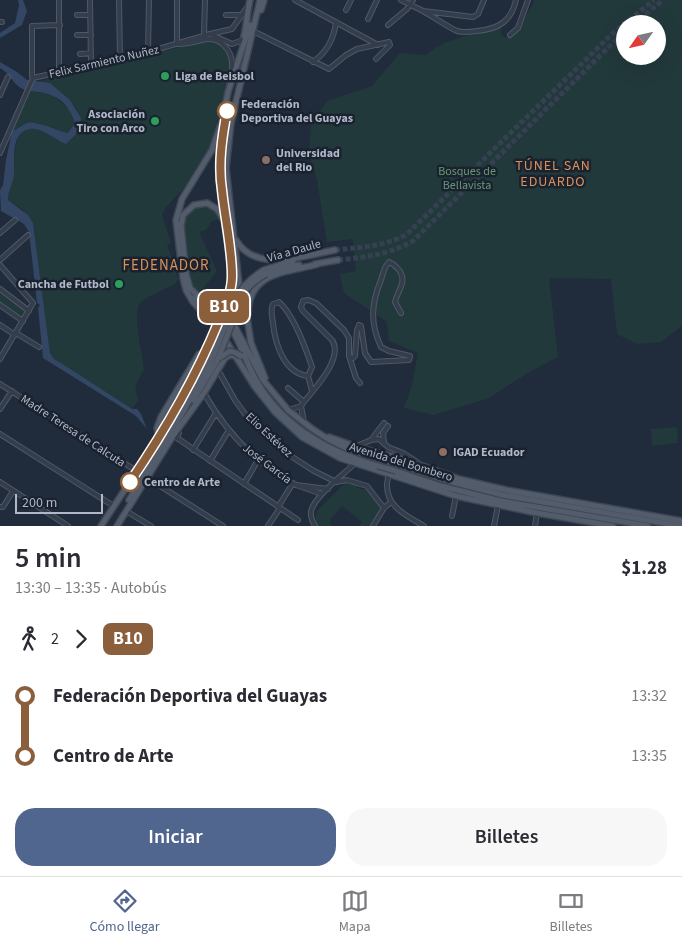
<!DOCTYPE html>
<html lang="es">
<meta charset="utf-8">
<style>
:root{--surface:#fff;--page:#f7f7f7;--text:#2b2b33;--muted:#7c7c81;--line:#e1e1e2;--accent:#50668e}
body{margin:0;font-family:"Source Sans 3",sans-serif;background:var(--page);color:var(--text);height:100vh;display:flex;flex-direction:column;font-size:19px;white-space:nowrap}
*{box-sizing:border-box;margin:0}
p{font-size:16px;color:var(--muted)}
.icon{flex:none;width:28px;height:28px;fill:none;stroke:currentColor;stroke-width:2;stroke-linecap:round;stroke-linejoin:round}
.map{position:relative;height:526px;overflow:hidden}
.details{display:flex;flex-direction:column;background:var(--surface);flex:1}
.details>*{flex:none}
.badge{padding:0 10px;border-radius:8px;font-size:18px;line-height:32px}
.needle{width:32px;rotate:236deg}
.tools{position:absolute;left:616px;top:15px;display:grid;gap:10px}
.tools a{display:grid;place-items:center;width:50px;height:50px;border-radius:50%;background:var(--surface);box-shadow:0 5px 20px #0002;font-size:25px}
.scale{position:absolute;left:15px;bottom:12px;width:88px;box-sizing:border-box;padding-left:5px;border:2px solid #afb8c7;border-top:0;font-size:14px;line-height:18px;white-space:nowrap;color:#afb8c7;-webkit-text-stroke:4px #1a2230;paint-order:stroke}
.map>.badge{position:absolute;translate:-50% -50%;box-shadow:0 0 0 2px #fff}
.legs{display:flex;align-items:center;gap:8px;height:55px;padding:0 15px;font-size:16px}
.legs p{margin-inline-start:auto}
.overview{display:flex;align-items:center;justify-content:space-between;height:85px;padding:0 15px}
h1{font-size:28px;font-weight:600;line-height:38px}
.cta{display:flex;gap:10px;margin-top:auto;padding:10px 15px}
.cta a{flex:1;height:58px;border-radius:20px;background:var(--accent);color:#fff;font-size:20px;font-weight:600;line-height:58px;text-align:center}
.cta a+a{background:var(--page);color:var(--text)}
ul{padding:0 15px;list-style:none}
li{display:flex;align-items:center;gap:18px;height:60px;font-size:19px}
li i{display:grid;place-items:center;width:8px;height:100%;margin:0 6px;background:currentColor}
li i::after{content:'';width:12px;height:12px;margin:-6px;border:4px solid;border-radius:50%;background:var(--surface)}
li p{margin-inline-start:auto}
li:first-child i{background:linear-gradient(#0000 50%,currentColor 0)}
li:last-child i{background:linear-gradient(currentColor 50%,#0000 0)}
.menu{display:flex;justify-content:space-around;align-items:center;height:70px;border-top:1px solid var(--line);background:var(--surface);font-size:14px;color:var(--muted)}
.menu a{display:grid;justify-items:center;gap:2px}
.menu .current{color:var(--accent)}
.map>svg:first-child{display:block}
.green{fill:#22393c;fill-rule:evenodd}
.water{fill:#334663}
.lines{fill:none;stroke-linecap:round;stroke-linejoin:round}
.major-tunnel{stroke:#354050;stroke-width:5;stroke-dasharray:5 2.5;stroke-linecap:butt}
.minor-casing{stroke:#4f5866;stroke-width:6}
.major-casing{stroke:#3e4654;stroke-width:8}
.minor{stroke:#343d4b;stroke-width:4}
.major{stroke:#525c6b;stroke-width:5}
.major-bridge-casing{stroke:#3e4654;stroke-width:8;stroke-linecap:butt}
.major-bridge{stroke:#525c6b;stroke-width:5}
.line-1-casing{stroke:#fff;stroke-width:11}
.line-1{stroke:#8b5e3c;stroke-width:8}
.leisure-dot{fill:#2e9e5b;stroke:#1a2230;stroke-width:2}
.stop-1-dot{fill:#fff;stroke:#8b5e3c;stroke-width:2.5}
.education-dot{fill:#8d6e63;stroke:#1a2230;stroke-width:2}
.labels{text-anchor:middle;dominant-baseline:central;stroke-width:5;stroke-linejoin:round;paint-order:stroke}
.street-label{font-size:12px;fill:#afb8c7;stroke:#1a2230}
.poi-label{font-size:12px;font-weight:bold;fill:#afb8c7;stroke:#1a2230;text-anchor:start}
.stop-label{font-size:12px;font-weight:bold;fill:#afb8c7;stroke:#1a2230;text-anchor:start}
.park-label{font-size:12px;fill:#659972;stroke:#1a2230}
.neighbourhood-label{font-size:14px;letter-spacing:1px;fill:#d99258;stroke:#1a2230}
.quarter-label{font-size:15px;letter-spacing:1px;fill:#d99258;stroke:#1a2230}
</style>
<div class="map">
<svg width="682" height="526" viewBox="0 0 682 526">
<rect width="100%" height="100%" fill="#202b3b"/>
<!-- green -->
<path class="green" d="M517,0L514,12L501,27V35L507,38L517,31L533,4L534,0H682V326L661,342L637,344L617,334L611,279L549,278L558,357L531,371L487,399L433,415L404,408L412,385L418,353L389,341L387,322L344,293L340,274L356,271L353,239L327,242L317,180L309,152L311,125L327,101L372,86L400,53L426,55C454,29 497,42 517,0ZM625,24H658V56H625Z
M210,40C223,43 229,53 230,66L213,139L206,154L183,189L166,207L162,215L171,243L167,246L174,262L172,263L179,279L175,284C167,289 145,297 140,303C132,315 143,356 144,370C137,382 132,386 139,400L132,409L54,359L50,353L33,223L22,209L8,200C8,190 14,182 14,174C15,158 12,118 41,131C47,134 53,138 58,141L78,132L77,110L70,100L50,83L36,82Z
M31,91L53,95L71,111L75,123L68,133C57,131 37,120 27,123C22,125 18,129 12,131Z
M198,206C208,206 217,208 220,219L212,221L206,230L199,232L217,271L199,294L192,287L189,277L183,223C186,214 190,211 198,206Z
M0,289L29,311L23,321L0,305Z
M677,427L678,443L652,446L651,429Z
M347,481L359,484L357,488L368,490L380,505V510L370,526H359L362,522L342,506L330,520V523L332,526H318C315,521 315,516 317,511Z"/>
<!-- water -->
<path class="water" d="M18,0H23L27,11L22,25L0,38V33L15,23L19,5Z
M0,62L17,72L27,80L50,83L70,100L81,118L78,132L66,144C54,140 41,127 30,129C10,132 15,161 14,174C14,182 8,190 8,200L28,215L33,223L50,353L54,359L61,363L132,409H137L141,414L147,429L136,416L43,358L38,308L40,305L37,303L29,232L24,224L1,211L0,190L3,185L6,160L12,131C18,129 22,125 27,123C37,120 57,131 68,133L75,123C69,104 58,95 39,92C34,91 27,91 23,89C13,85 10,73 0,68Z"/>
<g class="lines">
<!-- major-tunnel -->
<path class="major-tunnel" d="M634,24L663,0
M335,250C361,247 384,247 407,234L612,34L654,0
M338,260C366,257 388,255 413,241L625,31"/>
<defs>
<path id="minor" d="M90,0L91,65
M119,0L120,58
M177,0V44
M295,0L378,45
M401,0L423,11L473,17L478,14L484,0
M346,10L351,0
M423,11C434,17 446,26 457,31C464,33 470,32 477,31C498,29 511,22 516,0
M77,15H90
M226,15H241
M368,19L377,0
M0,22H2
M388,25L407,9L413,0
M255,32L329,69L346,55L357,49L389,42L390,45L376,59
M210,34L232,29L248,6
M77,35H91
M204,35L205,0
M510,35L518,28L528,0
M177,44C188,45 198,40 208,39C222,38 232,52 232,64C233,70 230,77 229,83
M148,52L149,0
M80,54L91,53
M313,62C327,52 334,39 336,22
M59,72V0
M32,76V26L60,25
M0,95L8,77
M0,153L33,78L148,52L210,34L232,44L243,40
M0,233L15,220
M0,260L28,235
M0,265L33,303L0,359
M0,289L29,311
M279,302C294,315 306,349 312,367L308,376C284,373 275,344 273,323C272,316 270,310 273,304Z
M0,305L23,321
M401,313L395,302C397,291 408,282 399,270C396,266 394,264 389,262C384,267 383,274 381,280C371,304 370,323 381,347L389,351L410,356
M0,325L15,335
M359,325L361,326L365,353L371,362L409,360L410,356
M16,333L39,347
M349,356L356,378L360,383
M353,358L355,356L357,330L359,325
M218,370L235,400L245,414L283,451L314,471L336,482L347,480L367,486L384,508
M308,376L312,391
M0,384L223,526
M288,388L304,402
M204,393C226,432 256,464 296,485
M301,406L304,422
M0,409L12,391
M288,410L301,406L304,402C315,388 344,358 332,340L303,311L301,307L303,301L308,300L316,303L344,330L349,338V356L353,358
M177,431L179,433L177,438L298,520
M0,434L112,505
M371,440L379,439L388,447L403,453L417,462
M384,442L383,433L388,426
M357,446L371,440L384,423
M193,450L216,413
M210,461L229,430
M391,461C390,469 388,476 387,484C386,507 407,516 424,526
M0,482L68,526
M244,484L258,460
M322,494L296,485L328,489
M0,507H3L13,491
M278,507L293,483
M126,511L151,526
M452,516L456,496
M268,526L280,508
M315,526C312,521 310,517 311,511C315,496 343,475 354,464
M373,526L384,508L391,502
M494,526L498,505
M535,526L537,513"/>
<path id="major" d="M261,10L264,0
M244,36C247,24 247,12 250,0
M221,127L228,92L250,25
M221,135C215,171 222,204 227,239C229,255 233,269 231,285
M224,220L217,209L207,203L194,205L183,215L181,226L186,274L190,288L200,298L232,321L263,380L288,410L311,428L328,439L348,449L379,459
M236,240C253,269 289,259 317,254
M316,254L335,250
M315,264L338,260
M264,270L293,261
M266,274L280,268L299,265
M243,292L251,343L265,378
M240,293L226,168L231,123L260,0
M193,298L223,319
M248,314C249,271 286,273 318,264
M229,325C241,342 246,363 256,380C282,426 329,452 378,466
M218,329L193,302L186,290L183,278L176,220L182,199L212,150L221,124
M224,338L255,387L275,412L302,437L340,458L456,496L537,513L613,526
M184,392L204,357
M193,400L217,361
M158,432L157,428L161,417L199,354L202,353L208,355
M329,437L363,449L403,459L459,479L506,490L682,521
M396,464L456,483L503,495L680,526
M396,471L441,486L501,501L648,526
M129,500L183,412L212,359
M101,526L158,439L175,408L194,383L208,358
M117,526L173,436L204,393L225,358L230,355L236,356"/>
</defs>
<!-- minor casing -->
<use href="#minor" class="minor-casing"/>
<!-- major casing -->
<use href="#major" class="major-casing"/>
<!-- minor -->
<use href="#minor" class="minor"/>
<!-- major -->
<use href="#major" class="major"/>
<defs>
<path id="major-bridge" d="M204,357L225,306L231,285
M221,357L230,351L236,353L241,356
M208,358C223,324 230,290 264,270
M212,359C225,328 234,291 266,274
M217,361L239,306
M379,459L396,464
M378,466L396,471"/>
</defs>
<!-- major-bridge casing -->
<use href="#major-bridge" class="major-bridge-casing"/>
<!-- major-bridge -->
<use href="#major-bridge" class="major-bridge"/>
</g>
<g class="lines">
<defs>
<path id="line-1" d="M130,482C164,432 195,379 218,323C224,308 232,293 232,276C232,248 225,219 222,190C218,164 222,137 227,111"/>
</defs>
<!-- line-1 casing -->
<use href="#line-1" class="line-1-casing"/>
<!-- line-1 -->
<use href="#line-1" class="line-1"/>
</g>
<!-- markers -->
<g class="leisure-dot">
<circle cx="165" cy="76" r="5"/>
<circle cx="155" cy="121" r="5"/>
<circle cx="119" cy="284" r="5"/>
</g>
<g class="stop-1-dot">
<circle cx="227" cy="111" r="9"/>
<circle cx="130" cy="482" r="9"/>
</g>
<g class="education-dot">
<circle cx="266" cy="160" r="5"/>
<circle cx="443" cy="452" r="5"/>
</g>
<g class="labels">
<!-- street labels -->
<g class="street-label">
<text transform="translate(104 62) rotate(-13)">Felix Sarmiento Nuñez</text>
<text transform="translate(294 251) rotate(-16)">Vía a Daule</text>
<text transform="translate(73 431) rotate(33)">Madre Teresa de Calcuta</text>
<text transform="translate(269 435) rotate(43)">Elio Estévez</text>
<text transform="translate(401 462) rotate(17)">Avenida del Bombero</text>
<text transform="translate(267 464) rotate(37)">José García</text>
</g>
<!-- poi labels -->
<g class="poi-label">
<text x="175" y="76">Liga de Beisbol</text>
<text x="145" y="114" text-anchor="end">Asociación<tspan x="145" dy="14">Tiro con Arco</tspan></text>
<text x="276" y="153">Universidad<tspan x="276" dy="14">del Rio</tspan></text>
<text x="109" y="284" text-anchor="end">Cancha de Futbol</text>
<text x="453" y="452">IGAD Ecuador</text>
</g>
<!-- stop labels -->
<g class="stop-label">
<text x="241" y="104">Federación<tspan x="241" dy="14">Deportiva del Guayas</tspan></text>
<text x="144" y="482">Centro de Arte</text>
</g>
<!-- park labels -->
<g class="park-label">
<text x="467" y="171">Bosques de<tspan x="467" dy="14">Bellavista</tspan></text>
</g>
<!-- neighbourhood labels -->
<g class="neighbourhood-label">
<text x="553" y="166">TÚNEL SAN<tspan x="553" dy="16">EDUARDO</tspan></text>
</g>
<!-- quarter labels -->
<g class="quarter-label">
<text x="166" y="265">FEDENADOR</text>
</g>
</g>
</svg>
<div class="tools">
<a><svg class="needle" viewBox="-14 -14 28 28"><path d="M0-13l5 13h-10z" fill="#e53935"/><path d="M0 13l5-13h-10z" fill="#7c7c81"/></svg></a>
</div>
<div class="scale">200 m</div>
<b class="badge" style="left:224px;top:307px;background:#8b5e3c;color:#fff">B10</b>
</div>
<section class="details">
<div class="overview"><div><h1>5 min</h1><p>13:30 – 13:35 · Autobús</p></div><b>$1.28</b></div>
<div class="legs"><svg class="icon" aria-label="walk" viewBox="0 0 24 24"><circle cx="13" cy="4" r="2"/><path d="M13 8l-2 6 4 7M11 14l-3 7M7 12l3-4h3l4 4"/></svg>2<svg class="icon" aria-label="forward" viewBox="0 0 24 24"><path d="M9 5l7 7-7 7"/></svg><b class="badge" style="background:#8b5e3c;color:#fff">B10</b></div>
<ul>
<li><i style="color:#8b5e3c"></i><b>Federación Deportiva del Guayas</b><p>13:32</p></li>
<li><i style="color:#8b5e3c"></i><b>Centro de Arte</b><p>13:35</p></li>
</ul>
<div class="cta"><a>Iniciar</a><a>Billetes</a></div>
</section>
<nav class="menu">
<a class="current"><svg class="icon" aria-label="directions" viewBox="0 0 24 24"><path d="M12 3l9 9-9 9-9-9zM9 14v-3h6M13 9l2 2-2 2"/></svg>Cómo llegar</a>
<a><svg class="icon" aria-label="map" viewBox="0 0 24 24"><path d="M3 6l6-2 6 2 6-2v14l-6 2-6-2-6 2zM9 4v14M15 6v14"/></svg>Mapa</a>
<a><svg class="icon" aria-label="tickets" viewBox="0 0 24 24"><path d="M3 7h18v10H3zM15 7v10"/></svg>Billetes</a>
</nav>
